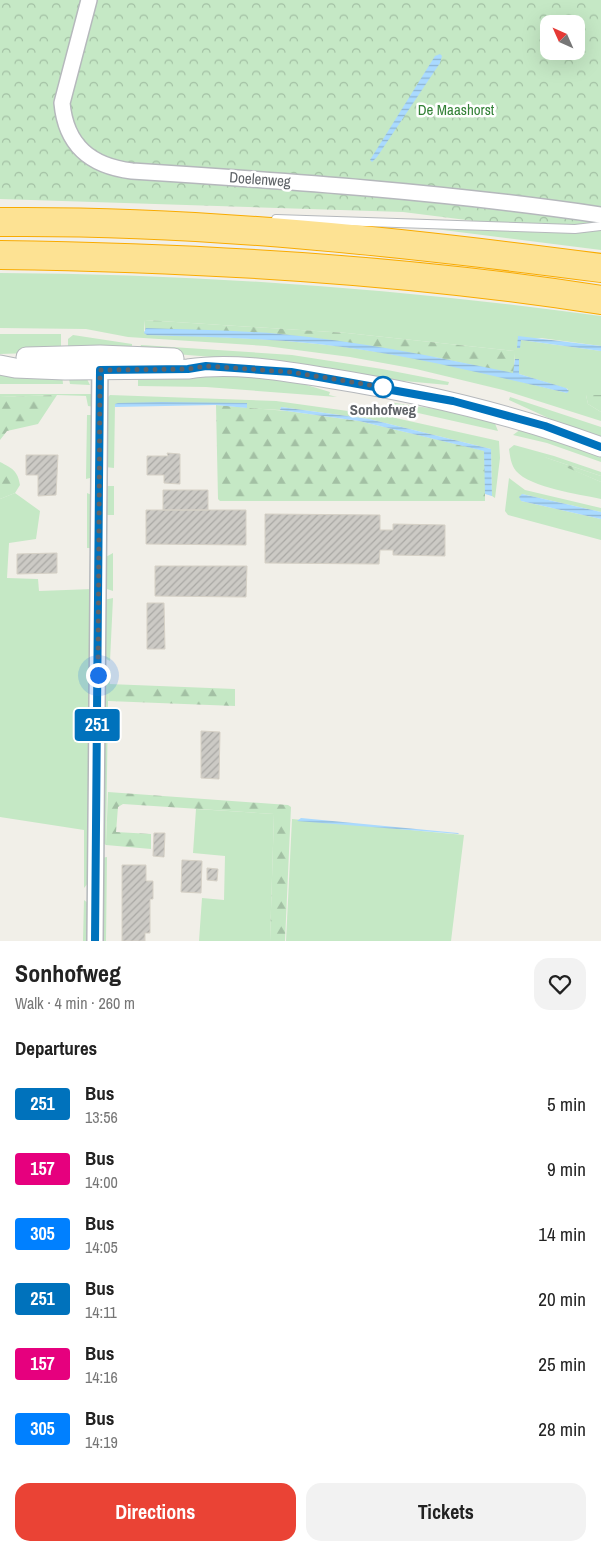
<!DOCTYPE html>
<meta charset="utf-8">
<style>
:root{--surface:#fff;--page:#f2f2f2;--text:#222;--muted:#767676;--accent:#ea4335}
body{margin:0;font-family:"Archivo Narrow",sans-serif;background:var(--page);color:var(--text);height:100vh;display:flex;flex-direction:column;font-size:19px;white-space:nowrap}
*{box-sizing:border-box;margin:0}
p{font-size:16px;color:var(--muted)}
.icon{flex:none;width:28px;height:28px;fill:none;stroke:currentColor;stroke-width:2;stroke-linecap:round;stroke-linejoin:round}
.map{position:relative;height:941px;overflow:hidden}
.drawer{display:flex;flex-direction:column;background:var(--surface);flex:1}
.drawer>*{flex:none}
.badge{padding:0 10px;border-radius:4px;font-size:18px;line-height:32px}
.needle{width:32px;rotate:315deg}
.tools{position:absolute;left:540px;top:15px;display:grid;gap:10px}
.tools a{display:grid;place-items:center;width:45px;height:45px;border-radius:10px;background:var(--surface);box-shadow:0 5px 20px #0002;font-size:25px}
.you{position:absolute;width:25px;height:25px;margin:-12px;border:4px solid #fff;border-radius:50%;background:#1a73e8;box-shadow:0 0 0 8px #1a73e833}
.map>.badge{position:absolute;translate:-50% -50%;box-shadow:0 0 0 2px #fff}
h2{padding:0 15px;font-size:19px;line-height:45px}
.round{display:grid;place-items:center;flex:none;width:52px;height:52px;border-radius:15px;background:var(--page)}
.summary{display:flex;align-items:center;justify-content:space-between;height:85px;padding:0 15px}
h1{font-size:24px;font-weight:700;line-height:38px}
.cta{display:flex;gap:10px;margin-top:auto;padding:10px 15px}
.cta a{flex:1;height:58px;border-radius:15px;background:var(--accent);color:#fff;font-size:20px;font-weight:700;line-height:58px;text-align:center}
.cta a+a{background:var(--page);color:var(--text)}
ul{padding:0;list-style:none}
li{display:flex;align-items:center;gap:15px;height:65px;padding:0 15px}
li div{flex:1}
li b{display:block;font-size:19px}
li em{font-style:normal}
li .badge{min-width:55px;font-weight:700;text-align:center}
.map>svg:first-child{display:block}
.green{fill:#c5e8c5;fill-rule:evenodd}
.forest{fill:url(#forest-firs)}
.park{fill:url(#park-crowns);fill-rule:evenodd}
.water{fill:url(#water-rules)}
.building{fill:url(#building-hatch);stroke:#d6d1c6}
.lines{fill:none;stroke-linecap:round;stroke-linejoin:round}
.service-casing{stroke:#b5b8bc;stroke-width:10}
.minor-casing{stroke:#b5b8bc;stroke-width:18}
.tertiary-casing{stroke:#b5b8bc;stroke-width:21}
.motorway-casing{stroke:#f9ab00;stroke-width:30}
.service{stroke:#fff;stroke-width:8}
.minor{stroke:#fff;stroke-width:15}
.tertiary{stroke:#fff;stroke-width:19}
.motorway{stroke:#fde293;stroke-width:28}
.line-casing{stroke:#fff;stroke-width:11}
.line{stroke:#0072bc;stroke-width:8}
.walk{stroke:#5f6368;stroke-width:5;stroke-dasharray:0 9}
.stop-dot{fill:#fff;stroke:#0072bc;stroke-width:2.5}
.labels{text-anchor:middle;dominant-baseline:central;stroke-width:5;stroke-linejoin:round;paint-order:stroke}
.park-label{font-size:15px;fill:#348238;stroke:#fff}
.street-label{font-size:15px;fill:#5f6368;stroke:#fff}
.stop-label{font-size:15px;font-weight:bold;fill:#5f6368;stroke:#fff}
</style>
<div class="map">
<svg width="601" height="941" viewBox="0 0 601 941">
<defs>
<pattern id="forest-firs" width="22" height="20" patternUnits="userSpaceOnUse" patternTransform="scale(1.25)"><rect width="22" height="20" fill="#c5e8c5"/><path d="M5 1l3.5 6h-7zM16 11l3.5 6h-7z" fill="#a3c0a4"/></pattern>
<pattern id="park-crowns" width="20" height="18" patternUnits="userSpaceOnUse" patternTransform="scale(1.25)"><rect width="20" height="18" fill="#c5e8c5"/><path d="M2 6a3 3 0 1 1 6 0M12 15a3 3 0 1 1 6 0" fill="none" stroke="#a3c0a4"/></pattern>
<pattern id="water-rules" width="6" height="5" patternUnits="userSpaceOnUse" patternTransform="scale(1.25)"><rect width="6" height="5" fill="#aadaff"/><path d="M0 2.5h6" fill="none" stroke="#8eb4d2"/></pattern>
<pattern id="building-hatch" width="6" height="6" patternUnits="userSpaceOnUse" patternTransform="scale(1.25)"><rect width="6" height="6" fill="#cccac5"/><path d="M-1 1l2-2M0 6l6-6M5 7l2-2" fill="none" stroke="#a9a8a4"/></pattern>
</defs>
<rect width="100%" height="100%" fill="#f1efe8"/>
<!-- green -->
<path class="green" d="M435,229L562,233L601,231V250Z
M0,273C201,274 402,289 601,316V346L541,338L521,340L601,351V395H586L588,404L601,412V421L503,390L416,369L350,357L266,346L128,337L86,329L0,328ZM145,320L347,333L514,351L515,359H519V374L568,389L567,393C485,372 402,353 318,344C261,338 204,336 147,335L144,331Z
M0,334H61V352L0,354Z
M73,335L132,344V351L68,352V339Z
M141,345L292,355L382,369L449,382L448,385L393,380L249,360L139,351Z
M0,373L62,374L63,384H0Z
M68,374L87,379L90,385L70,384Z
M216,374L290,380L330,392L329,395L337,397L206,387L138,386V375Z
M0,394H91L95,396V407L88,406L86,396L57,395L0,397Z
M110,395L276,401L391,417L499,441L500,458L495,498L492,496L491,449L369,419L281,407L280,410L247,408V403L115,404L114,468L105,467L107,398Z
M510,397L601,427V437L557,422L509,400Z
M388,402L464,413L494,421L498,431L387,406Z
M87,415H96L94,477L86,479Z
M521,429L601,456V462L547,443L513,435Z
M514,445L554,456L601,472V476L544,457L601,482V499C579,494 531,488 516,471C511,465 510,456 509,449Z
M509,478L525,490L601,508V512L522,494L521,501L601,519V540L508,515L505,511Z
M105,486H114V515H105Z
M15,493L40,511L36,539L9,543L7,578L38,579L39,591L93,589L92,718L86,720V729L92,731L89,882L84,888V830L0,817V499Z
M87,493L94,496L93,548H87Z
M113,553V591L104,588V558Z
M113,598L110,661L104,658V600Z
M103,670L111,672L108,701L106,845L101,842Z
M196,809L274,814L270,941H199L202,898L224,900L225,856L193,853Z
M292,819L464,835L451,941H286Z
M107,857L106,941H101V858Z
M84,900L89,904V941H83Z"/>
<!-- forest -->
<path class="forest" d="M145,320L347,333L515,351L514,374L439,358L280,334L145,330Z
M57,395L38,424L7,431L0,440V397Z
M586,395H601V412L588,404Z
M216,405L287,411L359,421L485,451V501H220L218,499Z
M535,454L601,476V482Z
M0,462C12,468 18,471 20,485L15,493L0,499Z
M109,684L235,689V706L108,701Z
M108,792L288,805L291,807L285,941H270L274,814L123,804L118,807L116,832L151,834V849L106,845Z"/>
<!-- park -->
<path class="park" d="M0,0H601V237L403,212L0,199ZM549,24H576V51H549Z"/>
<!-- water -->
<path class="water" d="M440,54L442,56L440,63L377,157L372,162L370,160L435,56Z
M146,328C191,330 236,330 280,334C358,341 437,357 513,373L515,359H519V374L566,388L569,391L567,393C484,374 403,353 318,344C261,338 204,337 147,335L144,333Z
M518,336L601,346V351L521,340L520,348H517Z
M161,402L247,403V408L216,405L115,407V404L118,403Z
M281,407L369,419L491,449L492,496L485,494L484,451L359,421L280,410Z
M522,494L601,512V519L521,501L519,497Z
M301,818L458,833L459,834L297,821Z"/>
<!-- building -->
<path class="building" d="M167,453L180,454V484L164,483V475H147V456H168Z
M26,455H58L56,495L38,496V475H26Z
M163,490H208V510H163Z
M146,510H246V545L146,544Z
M265,514L380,515V530H393V524L445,525V556L393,555V550H380L379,564L265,563Z
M57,553V573L17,574V554Z
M155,566H247L246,597L155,596Z
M147,603H164L165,649H147Z
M201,731L220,732L219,779L201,778Z
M154,833H165L164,857L153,856Z
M182,860L202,861L201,893L181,892Z
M122,865H146V881H153V899H150V933H145V941H122Z
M207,868L218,869L217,881L207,880Z"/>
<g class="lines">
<defs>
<path id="service" d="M276,219L575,229L601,226"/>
<path id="minor" d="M89,0L62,103C66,146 91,166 132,171C289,181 445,192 601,215
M95,941L100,360"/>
<path id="tertiary" d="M26,357L100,355L174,358
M0,365L15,368L65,370L188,369C233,362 283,371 328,378C422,393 512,414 601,447"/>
<path id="motorway" d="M0,222C201,220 402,242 601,268
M0,255C201,258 402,269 601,300"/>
</defs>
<!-- service casing -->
<use href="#service" class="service-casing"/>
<!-- minor casing -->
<use href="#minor" class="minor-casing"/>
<!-- tertiary casing -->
<use href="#tertiary" class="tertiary-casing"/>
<!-- motorway casing -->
<use href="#motorway" class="motorway-casing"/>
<!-- service -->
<use href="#service" class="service"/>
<!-- minor -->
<use href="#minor" class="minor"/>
<!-- tertiary -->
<use href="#tertiary" class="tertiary"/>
<!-- motorway -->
<use href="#motorway" class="motorway"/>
</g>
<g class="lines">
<defs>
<path id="line" d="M95,941L100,370L188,369L206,366L291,372L453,401L545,426L601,447"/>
</defs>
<!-- line casing -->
<use href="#line" class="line-casing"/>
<!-- line -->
<use href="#line" class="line"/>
<!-- walk -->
<path class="walk" d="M98,675L100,370L188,369L206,366L291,372L388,388L383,387"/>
</g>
<!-- markers -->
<circle class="stop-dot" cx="383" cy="387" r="10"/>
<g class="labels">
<!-- park labels -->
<g class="park-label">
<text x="456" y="109">De Maashorst</text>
</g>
<!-- street labels -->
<g class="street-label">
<text transform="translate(260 179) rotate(4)">Doelenweg</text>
</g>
<!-- stop labels -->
<g class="stop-label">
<text x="383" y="409">Sonhofweg</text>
</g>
</g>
</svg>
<div class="tools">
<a><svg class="needle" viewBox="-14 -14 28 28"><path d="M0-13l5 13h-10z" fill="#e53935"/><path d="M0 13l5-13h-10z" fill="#767676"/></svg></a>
</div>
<div class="you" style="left:98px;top:675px"></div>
<b class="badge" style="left:97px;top:725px;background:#0072bc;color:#fff">251</b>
</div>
<section class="drawer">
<div class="summary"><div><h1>Sonhofweg</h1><p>Walk · 4 min · 260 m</p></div><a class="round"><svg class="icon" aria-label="heart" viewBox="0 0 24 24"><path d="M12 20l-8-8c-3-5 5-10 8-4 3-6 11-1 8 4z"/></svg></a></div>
<h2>Departures</h2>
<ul>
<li><span class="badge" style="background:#0072bc;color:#fff">251</span><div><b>Bus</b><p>13:56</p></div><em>5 min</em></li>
<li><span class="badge" style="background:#e6007e;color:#fff">157</span><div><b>Bus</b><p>14:00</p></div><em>9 min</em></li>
<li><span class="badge" style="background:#0080ff;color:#fff">305</span><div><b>Bus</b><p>14:05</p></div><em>14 min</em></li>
<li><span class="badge" style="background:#0072bc;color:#fff">251</span><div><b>Bus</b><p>14:11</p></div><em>20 min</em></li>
<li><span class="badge" style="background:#e6007e;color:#fff">157</span><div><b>Bus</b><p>14:16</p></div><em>25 min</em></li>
<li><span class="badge" style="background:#0080ff;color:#fff">305</span><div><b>Bus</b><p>14:19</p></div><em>28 min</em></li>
</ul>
<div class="cta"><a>Directions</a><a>Tickets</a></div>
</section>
